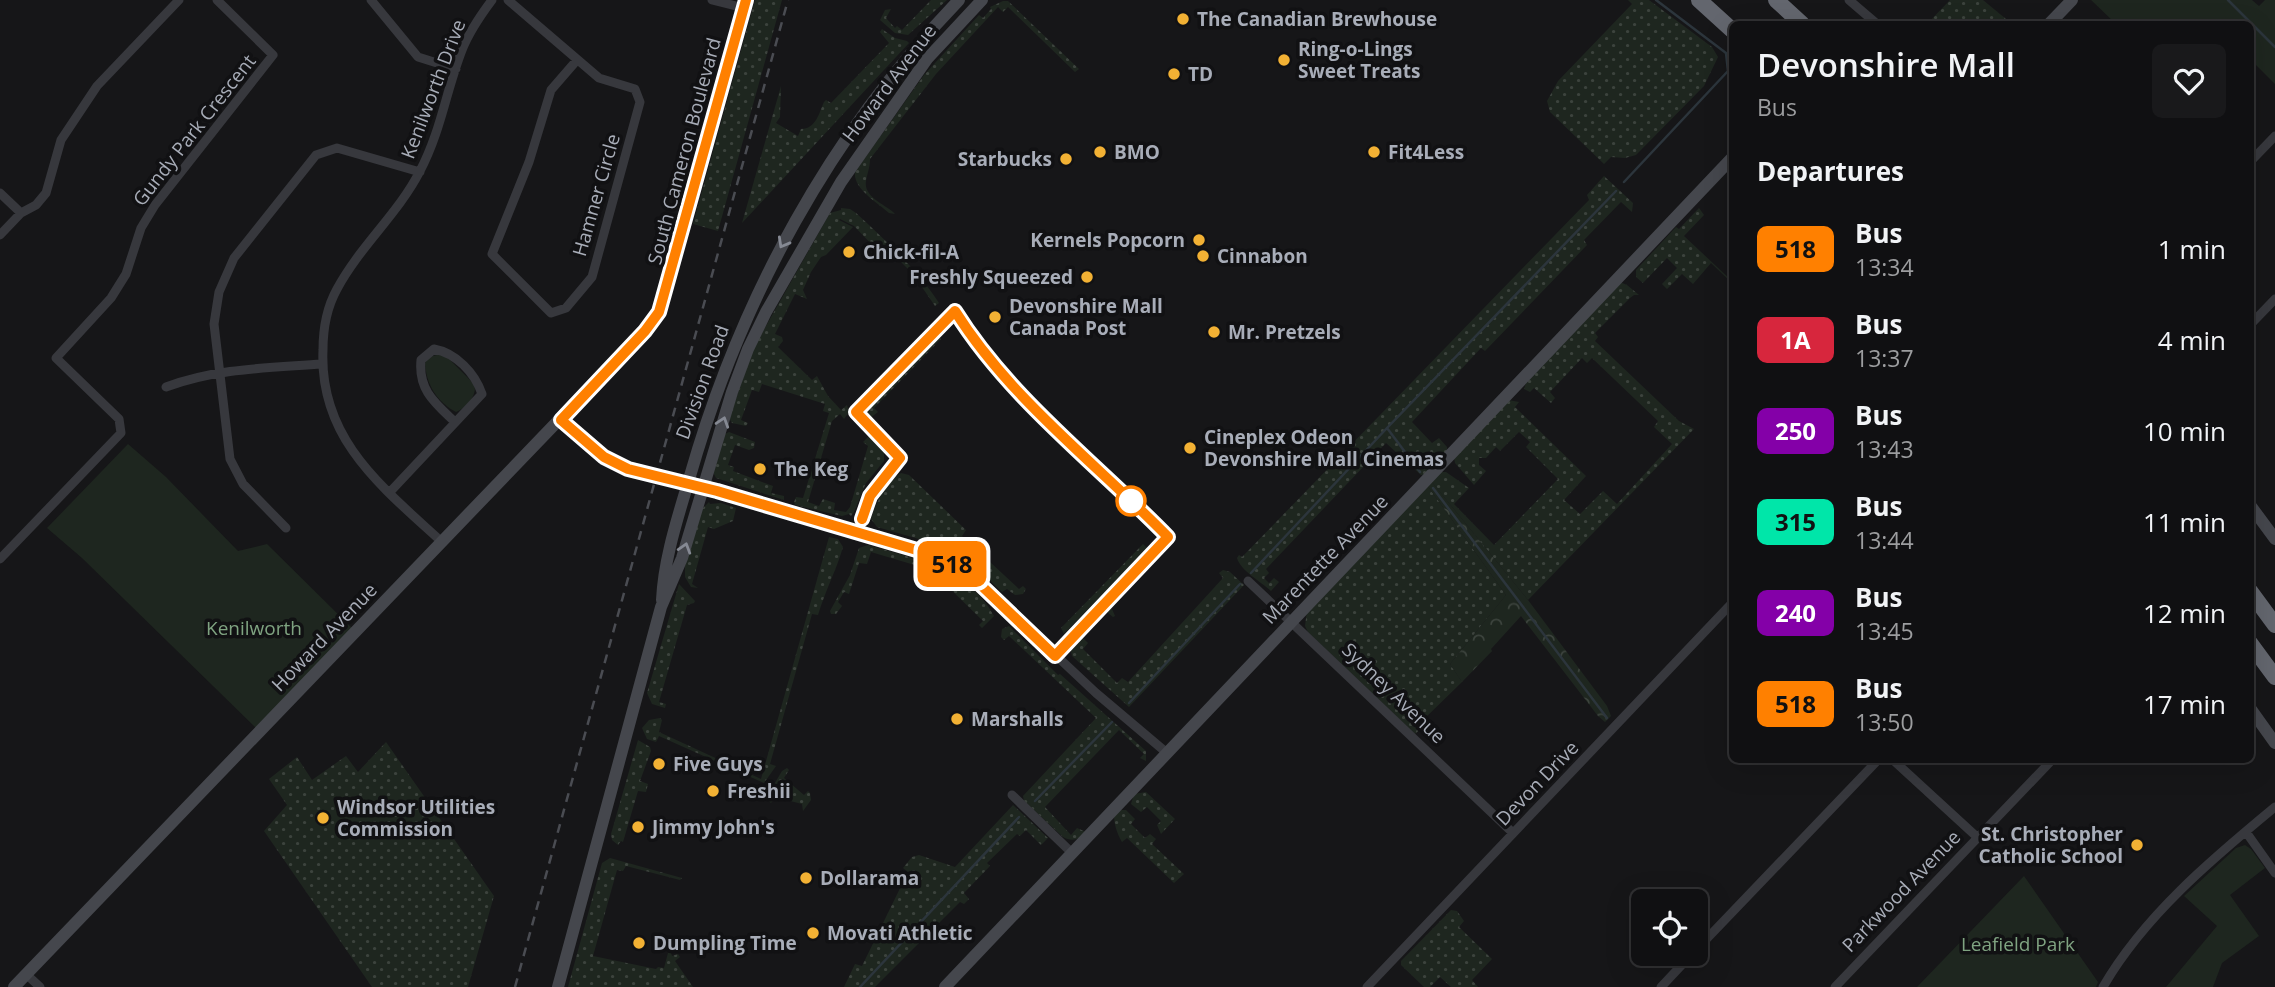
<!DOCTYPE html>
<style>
:root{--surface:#101012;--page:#19191b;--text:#f1f3f6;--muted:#9c9d9f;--line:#303032}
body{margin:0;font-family:"Open Sans",sans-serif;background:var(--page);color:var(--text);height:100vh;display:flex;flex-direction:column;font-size:26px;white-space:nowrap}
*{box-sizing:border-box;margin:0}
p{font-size:23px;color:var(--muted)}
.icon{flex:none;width:38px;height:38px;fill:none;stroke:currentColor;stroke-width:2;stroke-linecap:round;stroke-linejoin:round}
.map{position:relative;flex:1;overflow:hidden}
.sheet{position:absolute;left:1729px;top:21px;width:525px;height:742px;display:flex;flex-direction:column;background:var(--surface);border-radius:10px;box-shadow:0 7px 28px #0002,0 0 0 2px var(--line)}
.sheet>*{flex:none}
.badge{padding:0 14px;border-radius:10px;font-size:24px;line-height:46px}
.controls{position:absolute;left:1631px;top:889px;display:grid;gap:14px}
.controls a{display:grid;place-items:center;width:77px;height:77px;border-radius:10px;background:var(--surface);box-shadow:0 7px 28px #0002,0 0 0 2px var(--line);font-size:35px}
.map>.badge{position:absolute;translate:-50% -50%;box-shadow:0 0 0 4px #fff}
h2{padding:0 28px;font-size:26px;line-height:63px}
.round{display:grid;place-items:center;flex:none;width:74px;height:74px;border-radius:10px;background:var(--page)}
.summary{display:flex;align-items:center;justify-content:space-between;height:119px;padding:0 28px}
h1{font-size:33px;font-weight:600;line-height:52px}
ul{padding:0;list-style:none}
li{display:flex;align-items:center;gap:21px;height:91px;padding:0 28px}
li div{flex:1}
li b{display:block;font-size:26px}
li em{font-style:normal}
li .badge{min-width:77px;font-weight:700;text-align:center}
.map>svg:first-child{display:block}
.grass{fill:url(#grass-dots)}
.forest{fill:url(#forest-crowns)}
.park{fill:#1e261f}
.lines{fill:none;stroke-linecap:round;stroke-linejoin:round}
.stream{stroke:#2c353c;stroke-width:2.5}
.street{stroke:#37383d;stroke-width:9}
.secondary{stroke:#45474d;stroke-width:12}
.highway{stroke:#63666e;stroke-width:16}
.rail{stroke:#4a4c52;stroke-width:2.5;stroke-dasharray:9 7;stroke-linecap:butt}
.oneway{stroke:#858993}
.line-casing{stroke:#fff;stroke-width:16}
.line{stroke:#ff8000;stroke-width:10}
.poi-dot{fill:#f2b134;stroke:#111113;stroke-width:2.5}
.stop-dot{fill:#fff;stroke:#ff8000;stroke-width:3.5}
.labels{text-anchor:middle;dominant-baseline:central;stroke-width:7;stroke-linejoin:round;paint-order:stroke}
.poi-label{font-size:19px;font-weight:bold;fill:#a8adb8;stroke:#111113;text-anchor:start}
.street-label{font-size:19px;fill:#a8adb8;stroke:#111113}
.park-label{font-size:19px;fill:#7fa381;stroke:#111113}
</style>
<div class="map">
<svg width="2275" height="987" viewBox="0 0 2275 987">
<defs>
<pattern id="grass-dots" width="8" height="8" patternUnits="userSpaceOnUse" patternTransform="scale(1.75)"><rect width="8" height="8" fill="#1e261f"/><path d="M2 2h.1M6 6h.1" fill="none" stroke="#3c433d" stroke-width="1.8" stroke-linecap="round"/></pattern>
<pattern id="forest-crowns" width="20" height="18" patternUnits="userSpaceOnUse" patternTransform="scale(1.75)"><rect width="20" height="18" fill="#1e261f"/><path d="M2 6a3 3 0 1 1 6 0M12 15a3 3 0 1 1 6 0" fill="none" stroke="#3c433d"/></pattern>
</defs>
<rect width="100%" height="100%" fill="#161618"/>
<!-- grass -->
<path class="grass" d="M755,0H782L718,231L693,224Z
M931,0H947L908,35L895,33L880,20L885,10L891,9L886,18L895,28L897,26L902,30Z
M1628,0H1649L1712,47L1718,57L1704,86L1636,155L1625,158L1611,157L1604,164L1550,112L1547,101L1558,81L1632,4Z
M1950,0H1983L2012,24H1927Z
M1003,1H1008L1079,69L1075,72L1008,7L1003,12L998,7L936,74L870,159C870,168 867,174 866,181C863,198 887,205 895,214L889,213C877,202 853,189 855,172L924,75L979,15L983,18L991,9L990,7Z
M882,29L895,38L907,41L909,43L742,223L781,86L780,117L776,123L798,136L801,129C816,129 819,113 824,102L826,100L831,103L889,43L880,32Z
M1604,176L1633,203L1632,212L1621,202L1584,240L1587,245L1485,351L1481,348L1412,422L1432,443L1439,438L1447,447V452L1425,475H1421L1386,443L1266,569L1269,573L1264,578L1269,583L1274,578L1279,582L1271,591C1260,581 1241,571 1237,558L1239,555L1242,557L1589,200L1587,195Z
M841,208L850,209L856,213C886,241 916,268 939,303L935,306L913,274L885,246L879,252L854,226L840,219L839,220L853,227L826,255L821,257L811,272L803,290L807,299L795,294L775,334L782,337L783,341L778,347L812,380L817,376L828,396L841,410L847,405L849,412L844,419L840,414L832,421L808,502L819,506L823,499L835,503L834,510L846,512L850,507L868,446L863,442L868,437H871L884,451V461L866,483L854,512L851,516L849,514L842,516L795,505L794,502L796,497L803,498L829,413L823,411L825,404L762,384L759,392L752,390L741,420L748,423L746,426L732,423L729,418L754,347L830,213L841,210Z
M1699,208L1704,215L1684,236L1732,281V283L1711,263L1693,284L1682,274L1667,289L1662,284L1677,268L1667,258L1643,283L1636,277V270L1676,227L1679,229Z
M1620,282L1627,285L1639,295H1634L1630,298L1595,333L1598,337L1595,341L1679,421L1694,429L1528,600L1431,481L1440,472H1446L1469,488L1454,504L1494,545L1558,479L1526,447L1530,442L1519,432L1500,451L1496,447L1486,458H1479V465L1486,471L1474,485L1455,463L1454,457L1508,400L1519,402L1515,407L1586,476L1564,500L1580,514L1603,491L1617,504L1672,444L1654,427L1658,421L1592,358L1587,363L1582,358L1550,392L1555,398L1551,403L1534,388L1530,392L1524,389L1527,380Z
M938,336L941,339L874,408L878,412L870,418L867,414L869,407Z
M729,432L755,442L754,448L749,450L735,445L728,465L734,467L733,471L773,486L771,493L784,496V500L716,478L713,472L723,435Z
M901,473L909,475L966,530L962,536L1019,589L1023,586L1026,589L1023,594L1015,595L1007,589L1002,592L974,565L956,553L933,543L877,527L871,519C877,500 885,484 901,473Z
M1427,485L1506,595L1450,664L1462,682L1422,721L1425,725L1415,734L1308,632L1305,626L1307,611Z
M709,502L710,504L721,503L736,508L733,521L714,529L708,527L692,584L698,588L691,587L685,577V566L701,510Z
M829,537L838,539L843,547C836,571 825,591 818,615L812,614L770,764L776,766L764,783L659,736L656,742L647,739L642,728L649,720L660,718L662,720L659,732L761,779Z
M1143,544L1147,548L1064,634L1061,628Z
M868,545C914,558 971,571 994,616L982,628L979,625L983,621L939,578L933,582V573L926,571L924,579L915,577L918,566L871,552L867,564L859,563L849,594L844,592L838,602L842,606L836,614H831L830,611L850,575L859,548Z
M1223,570L1230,572L1244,585L1129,707L1072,656L1070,646L1107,608L1112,609L1115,616L1113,617L1107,612L1083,638L1088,643L1083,649L1117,683L1122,678L1128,682L1223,578L1219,573Z
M679,584L695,601L694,603L687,605L659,702L666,704L665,708L652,704L647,693Z
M1009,626L1058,675L1060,674L1146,751V761L1140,758L1144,754L1119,730L1045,807L1071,835L1077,828L1086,832C1079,840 1072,842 1063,837L1024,801L1023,796L1096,718L1009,636L1004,640L1001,637L1002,629Z
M638,740L650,747L651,751L640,781L648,784L646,792L638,791L623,842L621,841L618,845L612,840L611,834Z
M386,742L494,896L468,987H372L264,831L287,805L269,779L297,757L312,780L346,756L358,772Z
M787,768L789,770L784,778L804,795L808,791L810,793L811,800L803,811L802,804L775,797L771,803L766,798L782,771Z
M1146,792L1175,819L1161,834L1157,825L1161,821L1147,807L1141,812L1131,804L1134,794Z
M1013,805L1048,838L1041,845L1026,830L1020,836L1017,834L987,863L990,866L964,893L969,899L964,904L960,902L875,987H844L855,964L862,966L908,872L903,868L912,857L919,855L955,867Z
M1119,810H1126L1135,819L1131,824L1145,838L1150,834L1156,839L1152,844L1184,874L1174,883L1127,838L1122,842C1117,833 1114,825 1114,814Z
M610,858L682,878L680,880L626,866L623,871L617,870L593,956L656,969L658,967L664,968L668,953H671L672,956L678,954L680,957L675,961L693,987H568L602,863Z
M1451,910L1457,911L1464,921L1459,927L1492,959L1472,980L1478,987H1451L1440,977L1430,987H1424L1401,965V961Z"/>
<!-- forest -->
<path class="forest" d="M1431,481L1528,600L1607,706L1611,716L1605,722L1598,716L1521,616L1491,649L1492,651L1462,682L1450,664L1506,595L1427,485Z"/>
<!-- park -->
<path class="park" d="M2091,0H2252L2259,6L2265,0H2275V84L2251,60L2250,24H2116Z
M441,354L446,356L475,385C476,397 467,408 456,412C437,402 426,384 425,363L429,357Z
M128,444L166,477L238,551L267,544L353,629L257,729L82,558L47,528Z
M2245,845L2251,849L2265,868L2230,895L2259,936L2222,963L2213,987H2166L2217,926L2184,896L2236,848Z
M2024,876L2098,982L2096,987H1917Z"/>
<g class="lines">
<!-- stream -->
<path class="stream" d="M2228,0L2275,47
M1624,182L1728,71L1726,53L1656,0
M1387,428L1420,472
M1433,488L1607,718
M1251,573L1387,428L1616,191
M1129,703L1240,584
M1035,801L1112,722
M860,987L1019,817"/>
<!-- street -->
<path class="street" d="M371,0L418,57L456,69
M508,0L599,78L635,89L640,102L592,277L566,308L551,313L492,254L529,162L551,90L577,60
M712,0L744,8
M1849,0L1877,24
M2250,162L2275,136
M0,193L21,213
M0,235L21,213L36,205L46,193L61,140L97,86L179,0
M2250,325L2275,299
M166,387C217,368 269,368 322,364
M703,487L937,556L964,569L1096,693L1167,753
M389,493L482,394C475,373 456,353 434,349L421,360C418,390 435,403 455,422
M286,528L243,484L230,459L214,324L219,292L234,258L316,155L337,148L420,172
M442,542C382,487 319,439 323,350C323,330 327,307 337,289C360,246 398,214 420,171C441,131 446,91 462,50C469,32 480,16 492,0
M0,559L121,433L119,419L56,358L111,298L126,274L141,228L155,205L273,55L217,0
M1248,581L1513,833
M1893,760L1977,837
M1012,795L1072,853
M2246,832L2275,873
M1696,950L1878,760
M26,974L40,987
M1367,987L1732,603
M1661,987L1692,954
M1835,987L2052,760
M2103,987C2144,916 2212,859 2275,807"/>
<!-- secondary -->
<path class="secondary" d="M2049,24L2072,0
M561,420L596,450L620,466L696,486
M2250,505L2275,539
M662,600C664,558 678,517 690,476C741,298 830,134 959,0
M2250,708L2275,743
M14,987L652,323L665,295L746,0
M558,987L661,607L682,558L732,392L748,349L766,312L841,182L927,59L982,0
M945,987L1732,158"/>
<!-- highway -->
<path class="highway" d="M1699,0L1732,30
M1776,0L1802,24
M2250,591L2275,625
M2250,643L2275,677"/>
<!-- rail -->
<path class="rail" d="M515,987L788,0"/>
</g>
<!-- one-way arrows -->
<defs><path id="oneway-chevron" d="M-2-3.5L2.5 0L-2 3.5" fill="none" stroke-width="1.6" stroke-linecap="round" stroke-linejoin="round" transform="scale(1.75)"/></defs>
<g class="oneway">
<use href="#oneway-chevron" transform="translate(783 243) rotate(119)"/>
<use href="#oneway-chevron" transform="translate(723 422) rotate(-72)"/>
<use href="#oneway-chevron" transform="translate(685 548) rotate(-73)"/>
</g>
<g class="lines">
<defs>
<path id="line" d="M746,0L659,312L645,331L561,420L604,457L628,469L717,491L937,556L964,569L1055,656L1168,537C1097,464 1010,399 955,311L856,412L900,458L870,496L862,519"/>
</defs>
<!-- line casing -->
<use href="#line" class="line-casing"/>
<!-- line -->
<use href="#line" class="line"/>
</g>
<!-- markers -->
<g class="poi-dot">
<circle cx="1183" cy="19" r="7"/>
<circle cx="1284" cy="60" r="7"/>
<circle cx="1174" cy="74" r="7"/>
<circle cx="1100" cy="152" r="7"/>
<circle cx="1374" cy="152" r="7"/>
<circle cx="1066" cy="159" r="7"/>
<circle cx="1199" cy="240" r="7"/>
<circle cx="849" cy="252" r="7"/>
<circle cx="1203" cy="256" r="7"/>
<circle cx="1087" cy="277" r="7"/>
<circle cx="995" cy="317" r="7"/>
<circle cx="1214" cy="332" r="7"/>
<circle cx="1190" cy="448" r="7"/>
<circle cx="760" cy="469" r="7"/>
<circle cx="957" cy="719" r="7"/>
<circle cx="659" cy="764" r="7"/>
<circle cx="713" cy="791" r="7"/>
<circle cx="323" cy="818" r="7"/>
<circle cx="638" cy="827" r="7"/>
<circle cx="2137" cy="845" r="7"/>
<circle cx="806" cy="878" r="7"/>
<circle cx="813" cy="933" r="7"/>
<circle cx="639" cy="943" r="7"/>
</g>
<circle class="stop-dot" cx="1131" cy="501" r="14"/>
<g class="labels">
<!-- poi labels -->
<g class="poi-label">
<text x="1197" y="19">The Canadian Brewhouse</text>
<text x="1298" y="49">Ring-o-Lings<tspan x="1298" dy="22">Sweet Treats</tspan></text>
<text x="1188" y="74">TD</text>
<text x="1114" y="152">BMO</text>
<text x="1388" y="152">Fit4Less</text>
<text x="1052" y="159" text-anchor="end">Starbucks</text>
<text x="1185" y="240" text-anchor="end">Kernels Popcorn</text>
<text x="863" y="252">Chick-fil-A</text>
<text x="1217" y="256">Cinnabon</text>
<text x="1073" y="277" text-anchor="end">Freshly Squeezed</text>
<text x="1009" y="306">Devonshire Mall<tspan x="1009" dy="22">Canada Post</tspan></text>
<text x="1228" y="332">Mr. Pretzels</text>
<text x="1204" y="437">Cineplex Odeon<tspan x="1204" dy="22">Devonshire Mall Cinemas</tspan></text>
<text x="774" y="469">The Keg</text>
<text x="971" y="719">Marshalls</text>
<text x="673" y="764">Five Guys</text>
<text x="727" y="791">Freshii</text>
<text x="337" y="807">Windsor Utilities<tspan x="337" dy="22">Commission</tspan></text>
<text x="652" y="827">Jimmy John's</text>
<text x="2123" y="834" text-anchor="end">St. Christopher<tspan x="2123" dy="22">Catholic School</tspan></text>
<text x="820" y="878">Dollarama</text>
<text x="827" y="933">Movati Athletic</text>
<text x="653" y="943">Dumpling Time</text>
</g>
<!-- street labels -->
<g class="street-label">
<text transform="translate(889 83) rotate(-53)">Howard Avenue</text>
<text transform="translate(433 89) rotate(-69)">Kenilworth Drive</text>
<text transform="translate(194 130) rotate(-52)">Gundy Park Crescent</text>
<text transform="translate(684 151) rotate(-75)">South Cameron Boulevard</text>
<text transform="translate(596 195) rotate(-74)">Hamner Circle</text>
<text transform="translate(702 382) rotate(-70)">Division Road</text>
<text transform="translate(1325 559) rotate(-46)">Marentette Avenue</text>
<text transform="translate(324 637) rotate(-46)">Howard Avenue</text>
<text transform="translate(1394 693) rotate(44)">Sydney Avenue</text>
<text transform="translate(1537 783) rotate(-46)">Devon Drive</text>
<text transform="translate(1901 891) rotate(-46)">Parkwood Avenue</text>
</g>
<!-- park labels -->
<g class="park-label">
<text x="254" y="628">Kenilworth</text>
<text x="2018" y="944">Leafield Park</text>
</g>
</g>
</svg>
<div class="controls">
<a><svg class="icon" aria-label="locate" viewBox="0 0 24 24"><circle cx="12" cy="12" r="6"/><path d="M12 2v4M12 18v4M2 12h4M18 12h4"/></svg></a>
</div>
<b class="badge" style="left:952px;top:564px;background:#ff8000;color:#111">518</b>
<section class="sheet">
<div class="summary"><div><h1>Devonshire Mall</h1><p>Bus</p></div><a class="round"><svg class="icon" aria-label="heart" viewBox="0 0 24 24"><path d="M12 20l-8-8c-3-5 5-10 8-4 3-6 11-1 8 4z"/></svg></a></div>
<h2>Departures</h2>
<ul>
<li><span class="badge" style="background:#ff8000;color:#111">518</span><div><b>Bus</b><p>13:34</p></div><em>1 min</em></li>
<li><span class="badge" style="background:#d7263d;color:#fff">1A</span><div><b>Bus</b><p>13:37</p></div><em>4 min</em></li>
<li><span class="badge" style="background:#8400a8;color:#fff">250</span><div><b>Bus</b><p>13:43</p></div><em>10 min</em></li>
<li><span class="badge" style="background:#00e6a9;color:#111">315</span><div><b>Bus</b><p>13:44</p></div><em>11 min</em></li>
<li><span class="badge" style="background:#8400a8;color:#fff">240</span><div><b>Bus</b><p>13:45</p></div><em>12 min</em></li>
<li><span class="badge" style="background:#ff8000;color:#111">518</span><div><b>Bus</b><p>13:50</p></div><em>17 min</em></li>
</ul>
</section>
</div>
